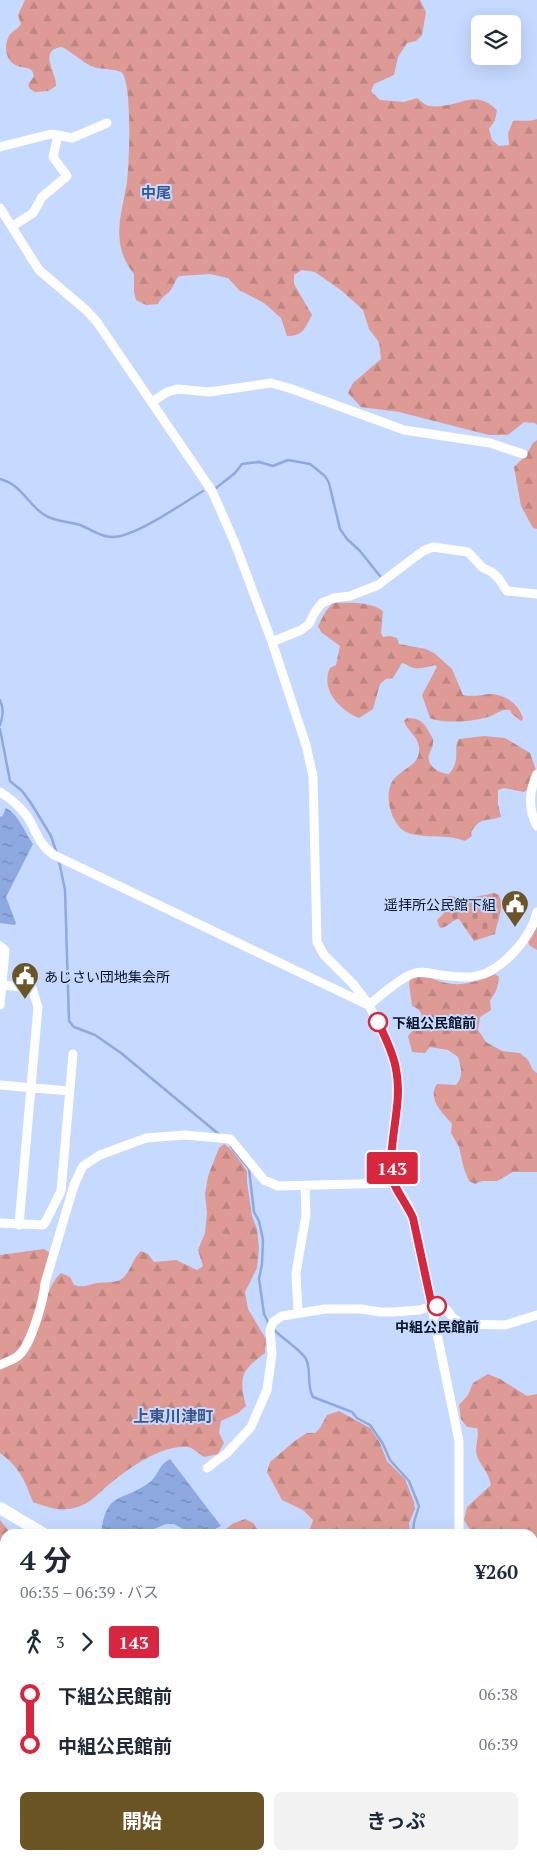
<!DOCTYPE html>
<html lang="ja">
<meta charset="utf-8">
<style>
:root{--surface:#fff;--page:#f2f2f3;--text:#1f2937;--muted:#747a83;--accent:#6c5525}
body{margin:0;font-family:"PT Serif","Noto Sans JP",serif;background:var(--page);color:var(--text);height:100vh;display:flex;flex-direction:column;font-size:19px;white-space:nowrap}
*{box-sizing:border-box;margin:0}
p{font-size:16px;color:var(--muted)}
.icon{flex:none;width:28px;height:28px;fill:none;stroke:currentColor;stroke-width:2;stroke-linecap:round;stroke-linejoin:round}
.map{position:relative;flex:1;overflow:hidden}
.drawer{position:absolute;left:0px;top:1529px;width:538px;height:331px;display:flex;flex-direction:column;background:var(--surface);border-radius:15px 15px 0 0;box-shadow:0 5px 20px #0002}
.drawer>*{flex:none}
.badge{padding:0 10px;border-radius:4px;font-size:18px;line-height:32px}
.controls{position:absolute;left:471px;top:15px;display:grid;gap:10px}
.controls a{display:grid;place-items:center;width:50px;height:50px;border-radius:8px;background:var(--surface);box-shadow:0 5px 20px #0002;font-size:25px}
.map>.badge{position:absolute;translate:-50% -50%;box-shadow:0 0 0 2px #fff}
.legs{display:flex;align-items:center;gap:8px;height:55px;padding:0 20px;font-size:16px}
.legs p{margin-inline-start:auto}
.head{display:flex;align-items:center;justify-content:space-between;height:85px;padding:0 20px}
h1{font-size:28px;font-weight:700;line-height:38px}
.cta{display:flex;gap:10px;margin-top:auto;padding:10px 20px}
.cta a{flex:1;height:58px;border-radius:8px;background:var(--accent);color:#fff;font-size:20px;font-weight:700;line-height:58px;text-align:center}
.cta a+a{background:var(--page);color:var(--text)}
ul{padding:0 20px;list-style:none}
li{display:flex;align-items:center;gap:18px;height:50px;font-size:19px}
li i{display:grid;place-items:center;width:8px;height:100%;margin:0 6px;background:currentColor}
li i::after{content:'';width:12px;height:12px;margin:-6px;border:4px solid;border-radius:50%;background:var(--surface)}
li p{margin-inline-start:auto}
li:first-child i{background:linear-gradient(#0000 50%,currentColor 0)}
li:last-child i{background:linear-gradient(currentColor 50%,#0000 0)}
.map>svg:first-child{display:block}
.forest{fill:url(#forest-firs)}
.cemetery{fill:url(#cemetery-stones)}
.water{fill:url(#water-ripples)}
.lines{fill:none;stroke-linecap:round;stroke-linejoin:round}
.stream{stroke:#8da9e0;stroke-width:2.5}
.minor{stroke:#fff;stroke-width:9}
.highway{stroke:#fff;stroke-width:12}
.line-1-casing{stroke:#fff;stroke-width:11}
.line-1{stroke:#d7263d;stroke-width:8}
.stop-1-dot{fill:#fff;stroke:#d7263d;stroke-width:2.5}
.labels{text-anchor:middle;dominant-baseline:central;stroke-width:4;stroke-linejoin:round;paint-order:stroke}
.poi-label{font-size:14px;fill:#091329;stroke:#c6d9ff;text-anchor:end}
.stop-label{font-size:14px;font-weight:bold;fill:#091329;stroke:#c6d9ff;text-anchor:start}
.neighbourhood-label{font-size:15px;font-weight:bold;fill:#3c568c;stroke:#c6d9ff}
.quarter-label{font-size:16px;font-weight:bold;fill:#3c568c;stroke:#c6d9ff}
</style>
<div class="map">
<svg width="537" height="1859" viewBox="0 0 537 1859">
<defs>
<pattern id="forest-firs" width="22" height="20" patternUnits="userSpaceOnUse" patternTransform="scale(1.25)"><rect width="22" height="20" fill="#de9b96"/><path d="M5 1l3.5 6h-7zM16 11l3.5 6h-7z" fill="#bd8581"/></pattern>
<pattern id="cemetery-stones" width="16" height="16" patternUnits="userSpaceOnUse" patternTransform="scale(1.25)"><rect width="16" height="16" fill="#de9b96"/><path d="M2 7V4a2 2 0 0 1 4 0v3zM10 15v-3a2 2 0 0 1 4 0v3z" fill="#bd8581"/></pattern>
<pattern id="water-ripples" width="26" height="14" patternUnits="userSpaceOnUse" patternTransform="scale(1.25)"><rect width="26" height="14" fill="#8da9e0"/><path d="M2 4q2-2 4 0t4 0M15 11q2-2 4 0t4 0" fill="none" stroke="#7188b6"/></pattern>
</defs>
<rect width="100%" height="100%" fill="#c6d9ff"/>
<!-- forest -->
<path class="forest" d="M25,0H420L426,12L422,35L416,41L407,43L398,57L394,75L374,84L371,91L380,100L404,102L417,98C421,101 426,106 430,106C457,110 473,87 497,110L495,120L489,129L492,140L499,146L509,145L508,133L513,121C521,120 530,122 537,119V425L535,423L524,422L508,435H489L399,412L361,407L348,393L353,383L381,359L379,342L369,329L363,310L342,291L315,272L302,270L294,275V284L312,315C305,328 303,336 287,336L281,318L264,303L239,290L228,278L210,274L179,276C175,280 174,286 170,291C165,296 161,297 158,304L146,305L136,300L134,292V274C126,264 122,255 120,243C117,222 124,202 127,182C129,166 133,80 121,72C112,68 100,70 91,66C81,61 72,52 62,47C37,50 57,73 56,86L48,91L35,92L30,89L28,85L34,76C33,73 33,71 30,69C27,67 22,68 18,66C6,63 3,46 9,36C12,31 18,29 21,24L18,15Z
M537,440V529L533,528L521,506L514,467L526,455L533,443Z
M333,603C351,603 368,601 383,611L381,633L383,637L390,636L397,638L399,644L426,649L434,653L452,669L463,695C476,697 479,695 490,694C505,694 520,705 523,719L521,721L512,714L510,710C502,709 498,713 491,716C475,722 445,724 430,718L422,695L437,667L435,665C428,667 421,669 414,668C409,667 407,664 402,663L393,678L386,679L380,684L373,709L359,718C340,710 320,690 330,668L336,665L340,646L321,632L318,626L326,611Z
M407,718C419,718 424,722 429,732C431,736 434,739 433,743C433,747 430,751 429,755C426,766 440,774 449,774C462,759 452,750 459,739L484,736L505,738L530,753L536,770L528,789L524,792L504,788L498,790V804L501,817C485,822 482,816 471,832L472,836L465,841C447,833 421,840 404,831C390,822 383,792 394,779C403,768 421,765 419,747C418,736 407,731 404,721Z
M537,922V950L529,945L528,940Z
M495,974L499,977C498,987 496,993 490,1000L491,1010L480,1017L478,1030L486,1042L502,1051L520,1053L528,1060L533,1070L537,1073V1172H513L497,1181H482L475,1184L469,1181L464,1169L459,1147L451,1133L452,1124C442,1112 427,1099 437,1084L456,1085C464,1075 461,1068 458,1057L448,1050L430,1047L425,1053L412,1052L408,1036L422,1019C422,1011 419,1009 412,1006L409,983L410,979C425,972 438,983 453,984C467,985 482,980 495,974Z
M224,1144C231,1147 242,1164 247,1171V1182L252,1216L257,1229L259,1248L257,1268L245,1292L248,1309L266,1339L265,1353C242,1370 238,1376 246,1406L238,1413L221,1421L219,1433L224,1443L218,1454L204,1457C199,1454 193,1448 188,1447C164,1444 130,1467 112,1482C99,1492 91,1504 74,1508C59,1512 47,1507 33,1502C24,1479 20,1468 0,1453V1368C10,1358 30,1343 36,1331C45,1312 45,1288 61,1273L70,1277L74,1285C84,1288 87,1285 97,1283C104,1282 114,1283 120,1280C131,1273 132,1259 141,1251L148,1254L154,1262L176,1260L197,1270L203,1266L198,1250L205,1233L207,1213L205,1194L208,1176L219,1148Z
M44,1249L50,1253C46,1278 36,1341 14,1355C10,1358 5,1360 0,1362V1255Z
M488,1374L500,1379L527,1396L537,1394V1722L532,1716V1534H473L464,1520L467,1507L491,1485C488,1470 481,1467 477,1456C474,1445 480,1438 477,1428L467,1427L461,1419L459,1405L468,1395L473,1383Z
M339,1411L370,1428L380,1443L387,1461L405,1479L414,1502L415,1509L409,1523L410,1534H302L310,1529L313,1520L303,1510L282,1500L267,1472L270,1462L296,1440L307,1433H315L320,1428L327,1415Z
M245,1519L253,1523L261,1534H214L222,1533L232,1524Z
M0,1520L11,1534H5V1837L0,1838Z
M537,1731V1772C529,1759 534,1746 537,1731Z
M68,1855H374L376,1859H90Z"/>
<!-- cemetery -->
<path class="cemetery" d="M494,893L499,895C505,908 497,921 495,934L474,941L459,919C453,919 448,927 441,928L439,926L437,920L444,913L443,901L449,896L466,899Z"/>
<!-- water -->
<path class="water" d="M6,808C19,815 25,833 33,844L6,897L16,923L15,925L0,923V816L2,817Z
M170,1459L221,1526L215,1529L187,1531L174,1524H166L142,1534H101C106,1489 123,1503 150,1482C159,1475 158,1465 170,1459Z"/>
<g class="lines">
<!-- stream -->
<path class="stream" d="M0,479C22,485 26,502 43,514C54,522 67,521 80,525C91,529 100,537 112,537C134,538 183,503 203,491
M216,488L235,473L242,464L259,462L273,466L288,460L310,464L325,476L329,483L340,529L347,539L360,551L380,576
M0,700C4,709 3,716 0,725
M0,729L10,781L22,791L31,803L51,836L57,854
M59,861L65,890L69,1021L74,1027L95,1035L121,1053L221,1136
M231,1147L249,1169L254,1212L259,1221L263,1240L262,1264L259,1279L264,1314L269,1324
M274,1330C281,1337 302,1351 306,1359C312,1371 306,1385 313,1397L352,1412L357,1418L370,1425L383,1444L390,1460L409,1481L419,1506L414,1522L413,1534
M532,1852L535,1859"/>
<!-- minor -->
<path class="minor" d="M58,135L72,138L107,123
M0,147L51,134L58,135L53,157L67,176L42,197L33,213L13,226
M0,208L39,270L86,310L97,322L212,491L234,541L272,642L306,745L313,776L317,942L324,955L354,985L369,1005L393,1056L397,1069L398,1096L394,1120L391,1173L394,1183L408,1205L415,1226L459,1441V1534
M152,402L167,392L178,389L209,392L271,383L292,389L404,430L490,443L523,454
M272,642L301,630L309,624L315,612L322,603L334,598L350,596L378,585L423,551L433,547L468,552L483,568L492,572L499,579L507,591L537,594
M537,774C529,791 528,809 537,826
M0,792C10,798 20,807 27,816C38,833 37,843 54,855L366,1004
M0,946L5,950L0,1005
M2,985L32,988L38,1007L19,1225
M369,1005C380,996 399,979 412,974C423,969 438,976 450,976C458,977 468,978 476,976C501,972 532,937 537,912
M0,1085L69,1091
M0,1223L43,1225L46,1221L61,1191L73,1054
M298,1313L296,1273L306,1215L305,1186
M0,1365C6,1362 13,1360 18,1356C31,1346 44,1299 45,1283L74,1185L83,1166L100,1155L146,1138L185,1135L230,1139L233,1142L264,1180L278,1186L394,1183
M207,1468L227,1453L251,1427L267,1390L272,1354L270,1330L273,1322L282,1316L325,1309H361L380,1312H394L419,1310L432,1306H440L447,1310L453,1318L463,1324L505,1325L537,1315
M460,1855L461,1859"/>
<!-- highway -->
<path class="highway" d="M0,1508L44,1534
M383,1855L386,1859"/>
</g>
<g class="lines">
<defs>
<path id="line-1" d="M378,1022C385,1037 393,1052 396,1069C403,1102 389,1139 391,1173C392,1186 407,1204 413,1218L432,1306H437"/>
</defs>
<!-- line-1 casing -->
<use href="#line-1" class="line-1-casing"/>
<!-- line-1 -->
<use href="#line-1" class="line-1"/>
</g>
<!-- icons -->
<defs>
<symbol id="civic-pin" viewBox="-11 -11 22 30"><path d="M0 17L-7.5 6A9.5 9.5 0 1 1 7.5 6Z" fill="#6c5525" stroke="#c6d9ff"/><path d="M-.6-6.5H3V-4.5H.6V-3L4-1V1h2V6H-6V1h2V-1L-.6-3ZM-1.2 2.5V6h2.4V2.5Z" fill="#fff"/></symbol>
</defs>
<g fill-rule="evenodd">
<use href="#civic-pin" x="499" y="888" width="32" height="43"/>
<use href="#civic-pin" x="9" y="960" width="32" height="43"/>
</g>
<!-- markers -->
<g class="stop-1-dot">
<circle cx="378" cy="1022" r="9"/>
<circle cx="437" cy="1306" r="9"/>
</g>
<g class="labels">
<!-- poi labels -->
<g class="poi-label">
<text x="496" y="904">遥拝所公民館下組</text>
<text x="44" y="976" text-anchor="start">あじさい団地集会所</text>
</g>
<!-- stop labels -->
<g class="stop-label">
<text x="392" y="1022">下組公民館前</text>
<text x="437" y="1326" text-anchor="middle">中組公民館前</text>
</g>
<!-- neighbourhood labels -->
<g class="neighbourhood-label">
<text x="156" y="192">中尾</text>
</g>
<!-- quarter labels -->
<g class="quarter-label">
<text x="173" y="1416">上東川津町</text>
</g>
</g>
</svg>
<div class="controls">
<a><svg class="icon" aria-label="layers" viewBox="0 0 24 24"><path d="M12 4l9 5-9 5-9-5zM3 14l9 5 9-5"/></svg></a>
</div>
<b class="badge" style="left:392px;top:1168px;background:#d7263d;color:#fff">143</b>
<section class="drawer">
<div class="head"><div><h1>4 分</h1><p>06:35 – 06:39 · バス</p></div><b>¥260</b></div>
<div class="legs"><svg class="icon" aria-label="walk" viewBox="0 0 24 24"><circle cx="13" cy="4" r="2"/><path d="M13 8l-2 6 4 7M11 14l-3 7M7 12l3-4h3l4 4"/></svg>3<svg class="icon" aria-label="forward" viewBox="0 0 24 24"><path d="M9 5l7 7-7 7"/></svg><b class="badge" style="background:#d7263d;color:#fff">143</b></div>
<ul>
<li><i style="color:#d7263d"></i><b>下組公民館前</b><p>06:38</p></li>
<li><i style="color:#d7263d"></i><b>中組公民館前</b><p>06:39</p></li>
</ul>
<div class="cta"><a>開始</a><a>きっぷ</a></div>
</section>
</div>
